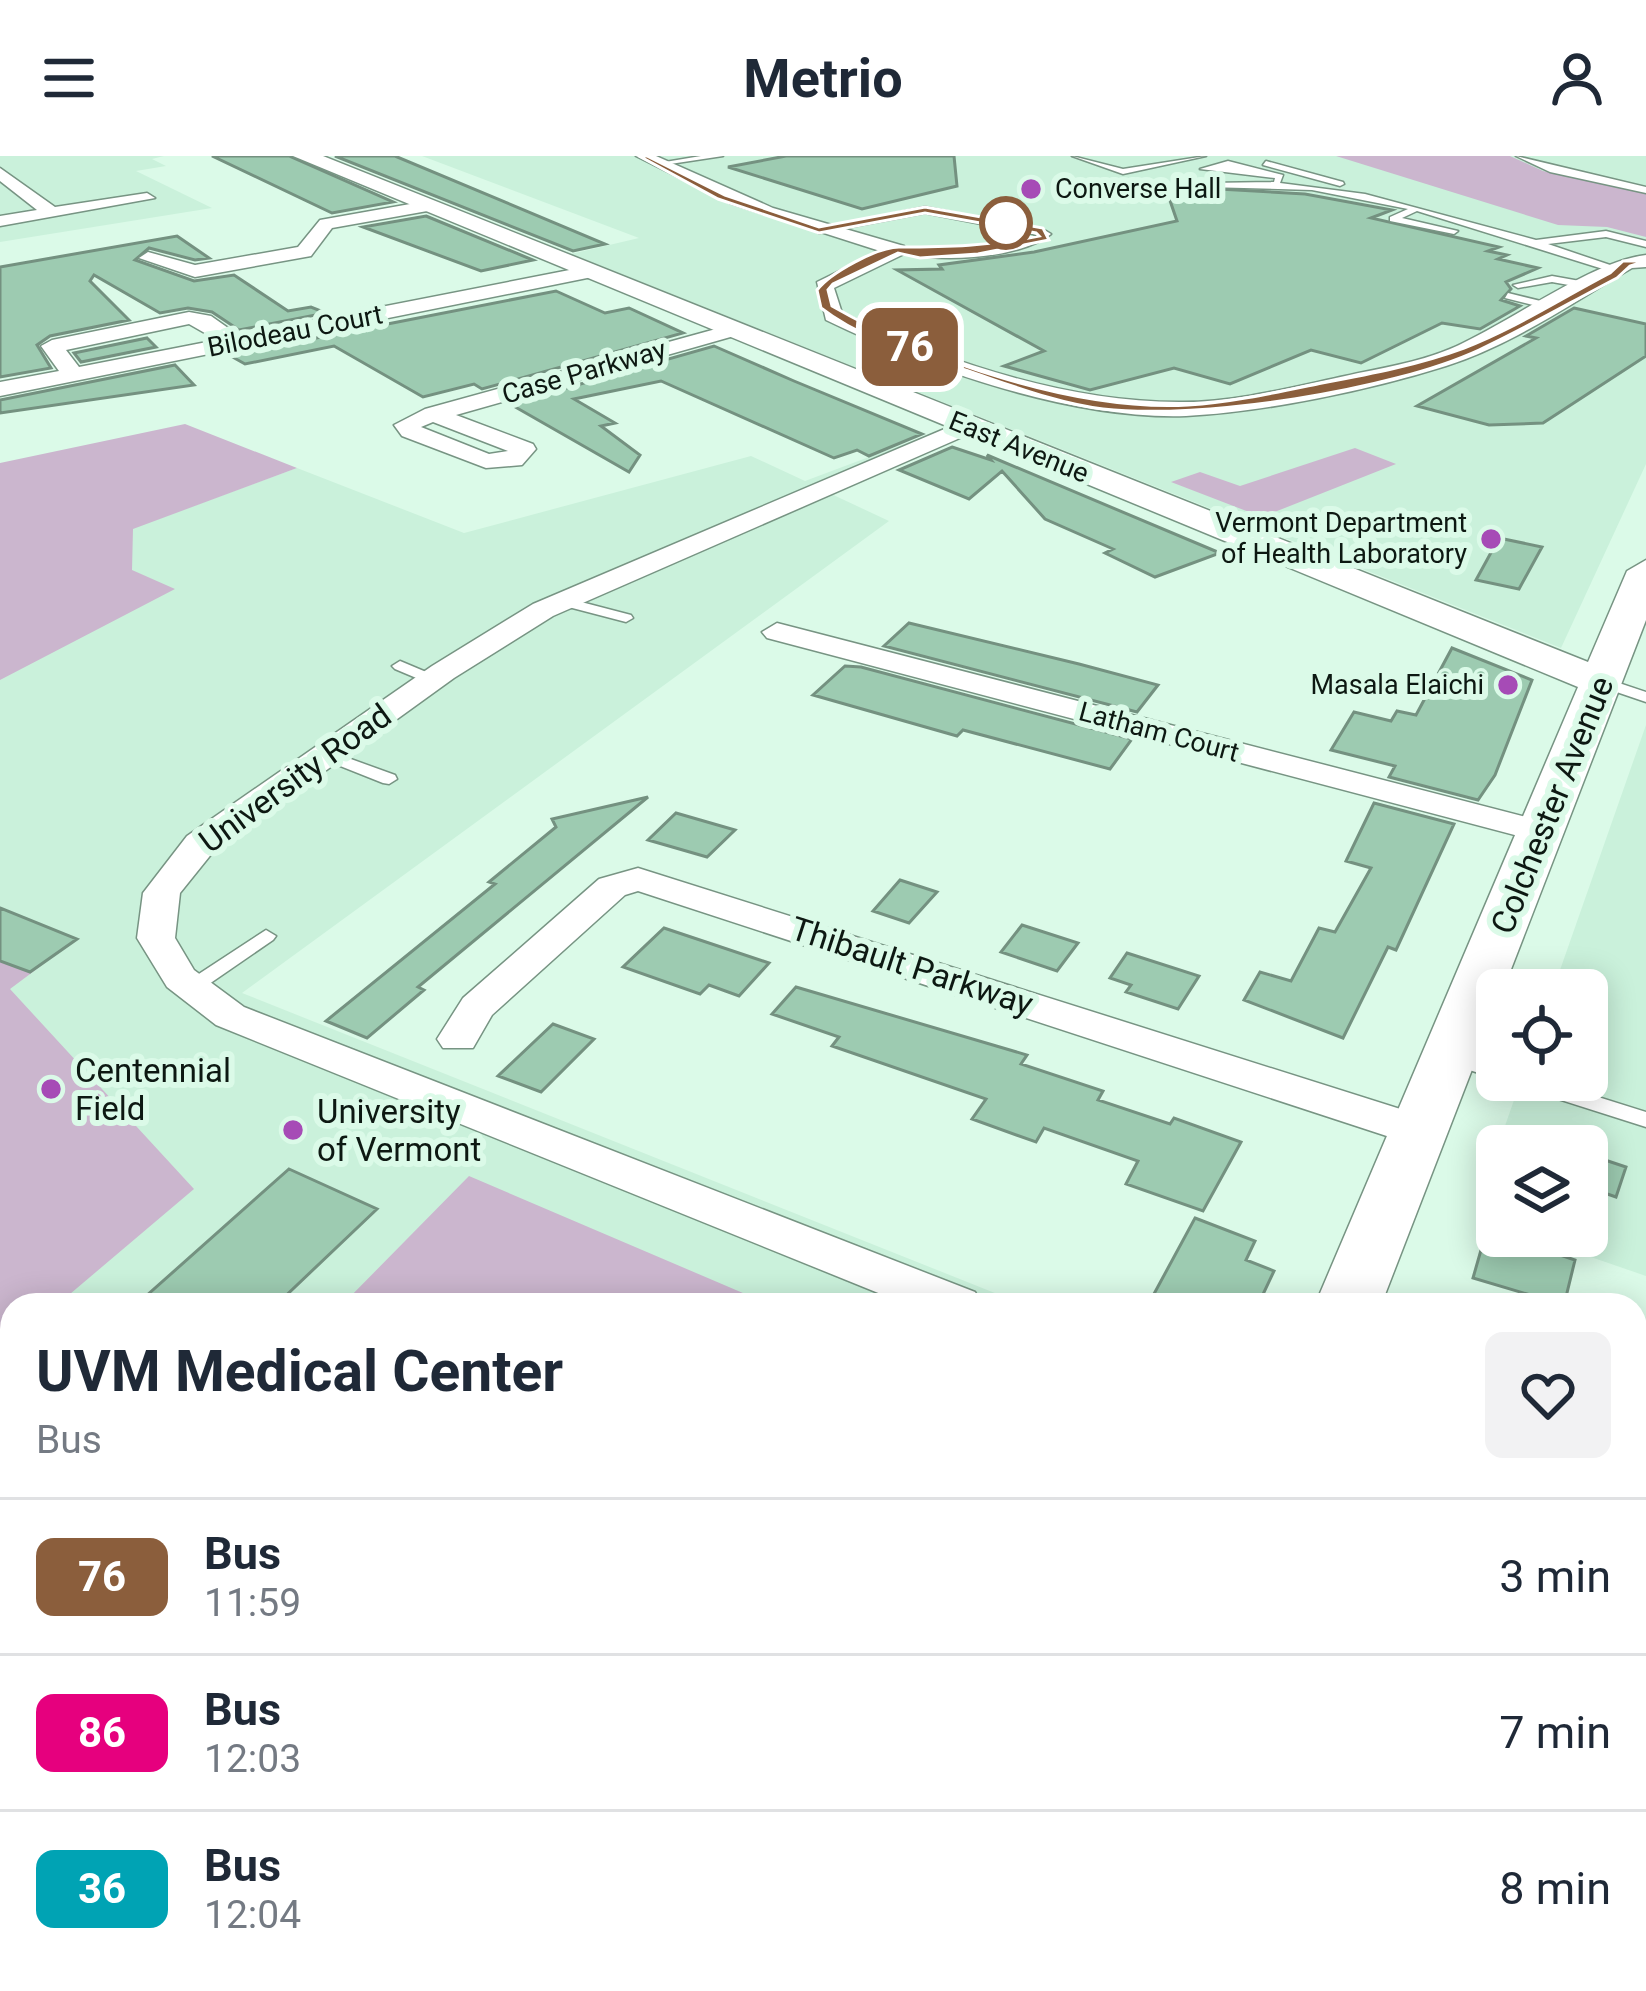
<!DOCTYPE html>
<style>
:root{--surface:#fff;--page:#f2f2f3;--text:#1f2937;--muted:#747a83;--line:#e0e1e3}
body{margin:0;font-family:Roboto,sans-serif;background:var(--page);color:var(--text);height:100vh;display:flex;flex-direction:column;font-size:45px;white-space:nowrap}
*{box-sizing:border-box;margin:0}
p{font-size:39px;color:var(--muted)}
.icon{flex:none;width:66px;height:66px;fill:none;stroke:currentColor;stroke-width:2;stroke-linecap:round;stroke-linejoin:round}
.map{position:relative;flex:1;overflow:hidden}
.side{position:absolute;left:0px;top:1137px;width:1647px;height:699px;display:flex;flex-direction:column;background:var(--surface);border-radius:36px 36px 0 0;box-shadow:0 6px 30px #0003}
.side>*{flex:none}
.badge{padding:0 24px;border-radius:18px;font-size:42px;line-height:78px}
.buttons{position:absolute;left:1476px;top:813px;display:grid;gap:24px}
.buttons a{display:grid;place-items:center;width:132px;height:132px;border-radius:18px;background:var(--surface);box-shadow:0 6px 30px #0003;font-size:60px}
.map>.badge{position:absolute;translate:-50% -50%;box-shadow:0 0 0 6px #fff}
.round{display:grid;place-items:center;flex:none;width:126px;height:126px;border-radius:18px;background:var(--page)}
.headline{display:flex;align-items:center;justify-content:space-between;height:204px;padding:0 36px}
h1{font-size:57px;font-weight:700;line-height:90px}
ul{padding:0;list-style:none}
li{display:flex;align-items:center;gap:36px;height:156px;padding:0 36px;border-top:3px solid var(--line)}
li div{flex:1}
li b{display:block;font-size:45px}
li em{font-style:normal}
li .badge{min-width:132px;font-weight:700;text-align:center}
header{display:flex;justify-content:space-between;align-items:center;height:156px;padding:0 36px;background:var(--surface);font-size:54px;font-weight:700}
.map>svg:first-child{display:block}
.built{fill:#caf1db}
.green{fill:#cbb6ce}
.building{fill:#9dcbb1;stroke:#749180;stroke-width:3}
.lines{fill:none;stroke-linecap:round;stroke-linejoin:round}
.lane-casing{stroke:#779483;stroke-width:3}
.street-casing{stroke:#779483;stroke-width:3}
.secondary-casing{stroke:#779483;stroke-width:3}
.lane{fill:#fff;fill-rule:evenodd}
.street{fill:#fff;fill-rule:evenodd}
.secondary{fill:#fff;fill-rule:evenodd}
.line{fill:#8b5e3c;stroke:#fff;stroke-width:3}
.poi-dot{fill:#a64bb6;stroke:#dbfae8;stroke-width:4.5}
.stop-dot{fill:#fff;stroke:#8b5e3c;stroke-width:6}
.labels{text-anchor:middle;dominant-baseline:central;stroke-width:12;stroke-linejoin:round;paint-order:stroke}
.far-poi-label{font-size:27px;fill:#0d1812;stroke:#dbfae8;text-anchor:end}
.far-street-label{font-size:27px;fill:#0d1812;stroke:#dbfae8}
.street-label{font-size:33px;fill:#0d1812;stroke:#dbfae8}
.poi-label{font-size:33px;fill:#0d1812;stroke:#dbfae8;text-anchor:start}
</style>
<header><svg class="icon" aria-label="menu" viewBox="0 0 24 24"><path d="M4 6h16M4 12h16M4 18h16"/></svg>Metrio<svg class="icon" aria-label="person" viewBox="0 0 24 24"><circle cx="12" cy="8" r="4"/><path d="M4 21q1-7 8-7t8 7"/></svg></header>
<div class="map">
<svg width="1646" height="1835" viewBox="0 0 1646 1835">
<rect width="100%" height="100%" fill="#dbfae8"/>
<!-- built -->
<path class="built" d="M0,0H164L152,3L166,10L136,15L212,52L0,86Z
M422,0H1646V308L1561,492L571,98L639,82Z
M933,277L952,285L827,336L889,365L242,837L1025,1149H12V1824H460L453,1835H0V421L297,312L464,377L751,300L805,325Z
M1646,569V1120L1530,1080H1587V990H1498L1521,924H1587V834H1553Z"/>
<!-- green -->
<path class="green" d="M1336,0H1510L1543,15L1646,37V81L1607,71L1558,69Z
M185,268L297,312L133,373L132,414L175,433L0,524V307Z
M1355,292L1396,308L1262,361L1171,326L1200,316L1240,330Z
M0,752L77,783L10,833L194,1033L57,1149H12V1187L0,1197Z
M469,1020L771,1149H342Z
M12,1482V1670L0,1662V1494Z
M236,1824H387L379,1835H252Z"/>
<!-- building -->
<path class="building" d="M212,0H289L393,46L332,57Z
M335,0H395L605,88L573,95Z
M786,0H954L957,30L862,53L728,11Z
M1165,30L1305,38L1392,54L1371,62L1499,91L1488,95L1507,99L1498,103L1538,112L1506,126L1511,133L1501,144L1520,150L1480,173L1442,167L1361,207L1311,194L1230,228L1174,212L1090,234L1004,210L1044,195L897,114L942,113L939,109L1034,96L1177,65Z
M426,60L533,104L481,115L363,71Z
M177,80L209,102L195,104L149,92L135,104L194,125L234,119L288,155L311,151L326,157L239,174L212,156L188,152L160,157L94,119L90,125L129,164L50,180L37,189L51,212L0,221V111Z
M556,135L605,157L629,152L683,177L482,233L474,228L423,241L334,190L245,208L229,199Z
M1574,152L1646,168V200L1543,267L1489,269L1417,250L1536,182L1526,180Z
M147,182L156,191L81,206L74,197Z
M714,190L794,225L922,278L869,300L857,294L834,302L661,225L574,243L615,267L601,270L640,299L629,316L510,248Z
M175,209L194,229L0,257V244Z
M952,291L991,304L987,299L1220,397L1155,421L1105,397L1113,393L1045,363L1002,315L969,343L899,314Z
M1499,382L1542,391L1519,433L1476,424Z
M909,467L1079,508L1158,529L1137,556L884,490Z
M1452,492L1532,524L1495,619L1478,644L1389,621L1395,610L1331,594L1354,556L1391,565L1397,555L1416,559Z
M845,510L861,511L1132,583L1110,613L963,574L957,580L813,539Z
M648,641L418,831L424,834L367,882L326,865L495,728L489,726L556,671L552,663Z
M1374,647L1454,668L1396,794L1388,791L1343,882L1244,844L1260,816L1291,825L1319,772L1335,776L1371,712L1346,705Z
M676,657L735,674L707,701L648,684Z
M900,724L937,736L909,767L873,755Z
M0,752L77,783L30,816L0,805Z
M1022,769L1078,787L1057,815L1001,796Z
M664,772L769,807L739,840L709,829L700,838L623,811Z
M1127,797L1199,820L1178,853L1126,836L1131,829L1110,822Z
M796,831L1027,899L1021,908L1103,935L1098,944L1170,968L1174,962L1241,986L1203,1055L1126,1028L1138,1005L1044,972L1036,986L972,963L986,943L832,890L839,881L772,858Z
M553,868L594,883L541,936L498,920Z
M1587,998L1626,1011L1616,1041L1587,1031Z
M289,1013L377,1053L276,1149H136Z
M1195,1062L1255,1085L1246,1104L1274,1115L1258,1149H1148Z
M1485,1080H1549L1545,1094L1575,1104L1564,1149L1473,1122Z"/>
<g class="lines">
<defs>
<path id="lane" d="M701,0H723L657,10L653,8Z
M1072,0L1123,13L1206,0L1123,18Z
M1516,0L1646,31V37L1550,16Z
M1228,5L1283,19L1280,27L1365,38L1536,84L1606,75L1646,85V91L1606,81L1548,88L1622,113L1619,118L1417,55L1402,62L1458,75L1454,78L1390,65V61L1408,53L1312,34L1206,31L1209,27L1274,26L1275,22L1200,13Z
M1266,5L1343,26L1344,28L1340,30L1263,9Z
M925,51L1046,75L1051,78C1019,104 929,108 892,94L897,91C940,97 1000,102 1038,79L925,57L819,77L815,74Z
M1552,120L1591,127L1596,130L1591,133L1552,126L1518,132L1513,129Z
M1508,137L1553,148L1554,150L1549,153L1505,142Z
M562,441L631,459L633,462L626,466L557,448L555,445Z
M400,505L438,521L441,524L433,529L395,513L392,510Z
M1601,521L1646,536V546L1596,529V523Z
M326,594L395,619L397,623L389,628L383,627L320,602L318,599Z
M266,774L276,780L273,784L196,837H182L179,833L182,829Z
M1452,894L1497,909V923L1445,906L1442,901L1445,896Z
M1510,924H1544L1646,956V971L1514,929Z"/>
<path id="street" d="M636,0H656L773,52L904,90V98L834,132L842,157C945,205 1068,247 1183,246C1236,246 1293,231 1345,220C1380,212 1417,207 1450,193C1507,169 1591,105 1646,99V111L1632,112C1572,147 1512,189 1446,210C1370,234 1265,256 1186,260C1072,264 927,213 826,164L817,126L880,95L730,47Z
M0,12L55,51L147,37L155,42L0,70V60L37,54L0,25Z
M427,45L433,54L332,72L311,100L195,121L139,102L148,96L195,109L298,91L320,64Z
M590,110L600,116L597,120L0,240V226L59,215L41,190L52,184L189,156L211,160L238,179ZM189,168L217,184L79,211L66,194Z
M734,168L744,174L741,178L456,259L533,288L536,293L522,309L486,312L402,280L394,269L425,253ZM433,266L508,295L489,298L421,271Z
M968,263L976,265V275L553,460L454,522L213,696L180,737L175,782L194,814L244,851L975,1136L982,1149H908L216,869L167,831L137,782L143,737L187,680L432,510L533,448Z
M777,467L1553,668L1559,675L1541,686L767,482L762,476Z
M638,712L1435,964L1442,975L1435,986L1420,990L1405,986L638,735L625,739L492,859L473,892H443L437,883L463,842L599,723Z
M1524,1824H1608L1612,1835H1529Z"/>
<path id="secondary" d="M293,0H323L1588,506L1627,415L1646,404V464L1503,834H1497V849L1381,1149H1315L1578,531Z
M1024,1824H1117L1113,1835H1020Z"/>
</defs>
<!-- lane casing -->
<use href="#lane" class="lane-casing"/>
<!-- street casing -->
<use href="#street" class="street-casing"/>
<!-- secondary casing -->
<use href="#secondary" class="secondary-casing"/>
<!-- lane -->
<use href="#lane" class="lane"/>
<!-- street -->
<use href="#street" class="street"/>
<!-- secondary -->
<use href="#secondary" class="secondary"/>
</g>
<!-- line -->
<path class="line" d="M639,0H647L725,39L819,71L925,51L1043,72L1049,84L978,98L920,102L898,97L833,128L828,134L832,150C928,205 1075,255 1188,249C1233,246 1278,236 1322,227C1370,218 1418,209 1464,192C1514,173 1562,142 1610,117L1623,105H1646L1630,110L1617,122C1571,146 1526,172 1479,194C1390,235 1201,264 1103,253C1055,247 1008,228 962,213C914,197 862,184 821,152L817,134C830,117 877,91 899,91C948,91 990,90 1039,80L1036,77L925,57L819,77L718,43Z"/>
<!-- markers -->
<g class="poi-dot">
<circle cx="1031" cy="33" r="12"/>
<circle cx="1491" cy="383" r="12"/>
<circle cx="1508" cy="529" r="12"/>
<circle cx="51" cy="933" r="12"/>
<circle cx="293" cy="974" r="12"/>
</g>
<circle class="stop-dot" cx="1006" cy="67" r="24"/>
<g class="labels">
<!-- far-poi labels -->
<g class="far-poi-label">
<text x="1055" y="33" text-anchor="start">Converse Hall</text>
<text x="1467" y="367">Vermont Department<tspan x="1467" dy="31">of Health Laboratory</tspan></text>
<text x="1484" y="529">Masala Elaichi</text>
</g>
<!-- far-street labels -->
<g class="far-street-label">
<text transform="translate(295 175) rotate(-11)">Bilodeau Court</text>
<text transform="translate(584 216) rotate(-16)">Case Parkway</text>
<text transform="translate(1019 291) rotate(22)">East Avenue</text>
<text transform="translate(1159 576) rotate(15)">Latham Court</text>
</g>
<!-- street labels -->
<g class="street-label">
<text transform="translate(295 622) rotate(-36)">University Road</text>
<text transform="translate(1552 649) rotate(-68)">Colchester Avenue</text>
<text transform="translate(912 810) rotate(18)">Thibault Parkway</text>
</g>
<!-- poi labels -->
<g class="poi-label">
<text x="75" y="914">Centennial<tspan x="75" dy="38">Field</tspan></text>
<text x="317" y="955">University<tspan x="317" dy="38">of Vermont</tspan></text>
</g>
</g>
</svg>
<div class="buttons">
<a><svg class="icon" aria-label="locate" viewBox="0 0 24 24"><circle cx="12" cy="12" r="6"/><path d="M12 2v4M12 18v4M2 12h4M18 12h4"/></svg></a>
<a><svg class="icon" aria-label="layers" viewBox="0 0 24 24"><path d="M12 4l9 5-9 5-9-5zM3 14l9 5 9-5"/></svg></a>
</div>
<b class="badge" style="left:910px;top:191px;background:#8b5e3c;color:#fff">76</b>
<section class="side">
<div class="headline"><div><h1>UVM Medical Center</h1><p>Bus</p></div><a class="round"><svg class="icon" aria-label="heart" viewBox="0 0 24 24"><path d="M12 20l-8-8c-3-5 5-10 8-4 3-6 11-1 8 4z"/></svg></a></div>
<ul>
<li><span class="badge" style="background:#8b5e3c;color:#fff">76</span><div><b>Bus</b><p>11:59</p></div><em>3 min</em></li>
<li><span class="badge" style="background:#e6007e;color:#fff">86</span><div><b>Bus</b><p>12:03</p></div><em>7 min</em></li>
<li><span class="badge" style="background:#00a3b4;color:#fff">36</span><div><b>Bus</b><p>12:04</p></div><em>8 min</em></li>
</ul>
</section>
</div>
